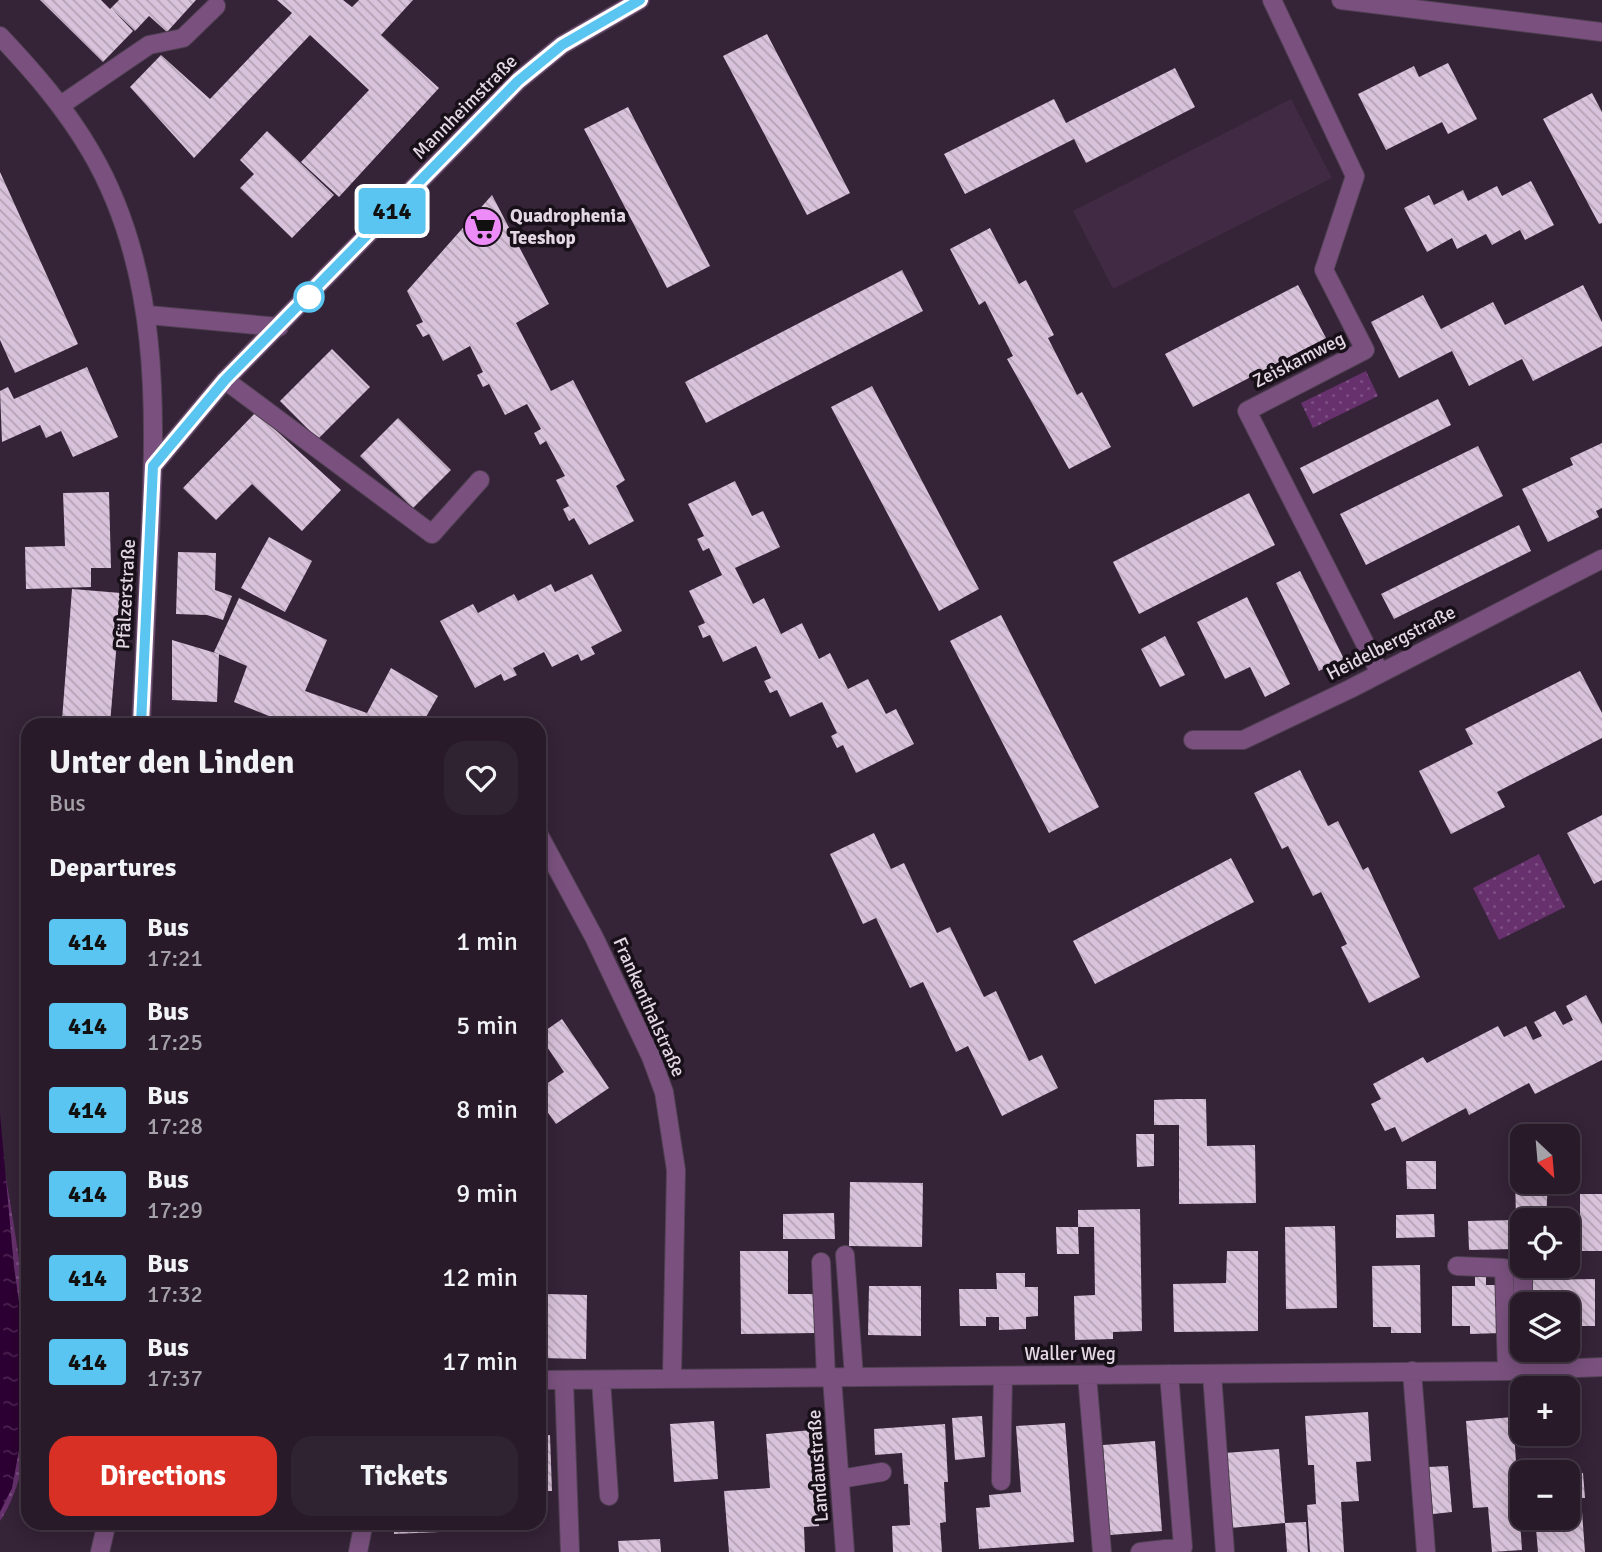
<!DOCTYPE html>
<meta charset="utf-8">
<style>
:root{--surface:#281a29;--page:#302331;--text:#f1f3f6;--muted:#a5a1a8;--line:#443846;--accent:#d93025}
body{margin:0;font-family:Signika,sans-serif;background:var(--page);color:var(--text);height:100vh;display:flex;flex-direction:column;font-size:26px;white-space:nowrap}
*{box-sizing:border-box;margin:0}
p{font-size:23px;color:var(--muted)}
.icon{flex:none;width:38px;height:38px;fill:none;stroke:currentColor;stroke-width:2;stroke-linecap:round;stroke-linejoin:round}
.map{position:relative;flex:1;overflow:hidden}
.details{position:absolute;left:21px;top:718px;width:525px;height:812px;display:flex;flex-direction:column;background:var(--surface);border-radius:21px;box-shadow:0 4px 18px #0003,0 0 0 2px var(--line)}
.details>*{flex:none}
.badge{padding:0 14px;border-radius:5px;font-size:24px;line-height:46px}
.needle{width:46px;rotate:154deg}
.controls{position:absolute;left:1510px;top:1124px;display:grid;gap:14px}
.controls a{display:grid;place-items:center;width:70px;height:70px;border-radius:14px;background:var(--surface);box-shadow:0 4px 18px #0003,0 0 0 2px var(--line);font-size:35px}
.map>.badge{position:absolute;translate:-50% -50%;box-shadow:0 0 0 4px #fff}
h2{padding:0 28px;font-size:26px;line-height:63px}
.round{display:grid;place-items:center;flex:none;width:74px;height:74px;border-radius:21px;background:var(--page)}
.overview{display:flex;align-items:center;justify-content:space-between;height:119px;padding:0 28px}
h1{font-size:33px;font-weight:700;line-height:52px}
.button{display:flex;gap:14px;margin-top:auto;padding:14px 28px}
.button a{flex:1;height:80px;border-radius:21px;background:var(--accent);color:#fff;font-size:28px;font-weight:700;line-height:80px;text-align:center}
.button a+a{background:var(--page);color:var(--text)}
ul{padding:0;list-style:none}
li{display:flex;align-items:center;gap:21px;height:84px;padding:0 28px}
li div{flex:1}
li b{display:block;font-size:26px}
li em{font-style:normal}
li .badge{min-width:77px;font-weight:700;text-align:center}
.map>svg:first-child{display:block}
.built{fill:#412a44}
.park{fill:url(#park-dots)}
.water{fill:url(#water-ripples)}
.building{fill:url(#building-back-hatch)}
.lines{fill:none;stroke-linecap:round;stroke-linejoin:round}
.minor-casing{stroke:#514053;stroke-width:20}
.minor{stroke:#7a517e;stroke-width:18}
.line-casing{stroke:#fff;stroke-width:16}
.line{stroke:#5bc5f2;stroke-width:10}
.stop-dot{fill:#fff;stroke:#5bc5f2;stroke-width:3.5}
.labels{text-anchor:middle;dominant-baseline:central;stroke-width:7;stroke-linejoin:round;paint-order:stroke}
.street-label{font-size:19px;fill:#e3d7e4;stroke:#181019}
.poi-label{font-size:19px;font-weight:bold;fill:#e3d7e4;stroke:#181019;text-anchor:start}
</style>
<div class="map">
<svg width="1602" height="1552" viewBox="0 0 1602 1552">
<defs>
<pattern id="park-dots" width="8" height="8" patternUnits="userSpaceOnUse" patternTransform="scale(1.75)"><rect width="8" height="8" fill="#66316d"/><path d="M2 2h.1M6 6h.1" fill="none" stroke="#7c4e82" stroke-width="1.8" stroke-linecap="round"/></pattern>
<pattern id="water-ripples" width="26" height="14" patternUnits="userSpaceOnUse" patternTransform="scale(1.75)"><rect width="26" height="14" fill="#2d0033"/><path d="M2 4q2-2 4 0t4 0M15 11q2-2 4 0t4 0" fill="none" stroke="#4b2450"/></pattern>
<pattern id="building-back-hatch" width="6" height="6" patternUnits="userSpaceOnUse" patternTransform="scale(1.75)"><rect width="6" height="6" fill="#d9c2db"/><path d="M-1 5l2 2M0 0l6 6M5-1l2 2" fill="none" stroke="#b4a2b5"/></pattern>
</defs>
<rect width="100%" height="100%" fill="#352337"/>
<!-- built -->
<path class="built" d="M1291,99L1332,178L1113,289L1073,211Z"/>
<!-- park -->
<path class="park" d="M1366,371L1378,396L1313,428L1301,403Z
M1539,854L1565,907L1499,940L1473,888Z
M0,1140C15,1241 59,1433 0,1521Z"/>
<!-- water -->
<path class="water" d="M0,1114L14,1267L28,1365V1401L12,1488L0,1512Z"/>
<!-- building -->
<path class="building" d="M40,0H101L110,9L119,0H196L167,32L149,16L135,31L113,10L133,31L103,62Z
M277,0H343L352,7L359,0H413L381,35L439,88L339,197L301,162L369,90L310,35L194,158L130,87L161,55L210,99L292,13Z
M767,34L850,193L807,215L723,56Z
M1448,63L1477,119L1448,134L1442,122L1386,150L1358,94L1414,66L1419,77Z
M1175,68L1195,107L1086,163L1074,139L965,194L944,154L1054,99L1066,123Z
M1592,93L1602,112V223L1599,224L1543,119Z
M628,107L710,266L667,288L584,129Z
M267,131L334,195L292,238L240,188L254,174L240,160Z
M0,172L78,344L15,373L0,340Z
M1531,181L1554,225L1525,240L1520,230L1492,245L1486,234L1457,249L1452,238L1427,252L1404,208L1429,195L1434,205L1463,190L1468,201L1497,186L1502,196Z
M492,195L549,304L516,323L551,391L573,380L625,480L616,486L634,521L589,545L574,518L569,521L563,509L569,506L556,480L565,476L546,441L540,445L534,433L541,429L527,404L505,415L489,384L483,387L477,375L483,372L470,346L443,361L429,334L423,337L416,325L423,322L407,291Z
M990,228L1019,284L1026,280L1054,335L1048,338L1077,395L1082,392L1111,447L1069,469L1007,359L1013,356L985,301L979,305L950,249Z
M902,270L923,311L706,423L685,382Z
M1298,285L1326,338L1193,407L1165,354Z
M1583,285L1602,322V346L1533,381L1522,359L1469,386L1452,351L1399,378L1371,322L1423,295L1441,329L1493,302L1505,325Z
M332,349L370,387L318,439L280,401Z
M87,367L118,437L73,457L61,431L46,438L40,425L2,442L0,391L8,387L14,399Z
M872,386L979,589L939,611L831,407Z
M1438,399L1451,425L1313,494L1300,468Z
M256,412L341,490L302,531L252,484L216,520L183,488Z
M398,418L451,470L413,508L360,456Z
M1602,443V508L1596,511L1599,517L1548,542L1522,489L1573,465L1570,458Z
M1478,446L1503,496L1366,565L1340,514Z
M735,481L752,516L763,511L780,547L735,568L753,604L764,598L781,634L802,623L819,659L830,653L848,689L868,679L886,714L896,709L914,744L856,773L843,745L837,748L831,736L837,733L822,702L790,717L777,690L770,693L764,681L771,678L756,646L723,662L710,635L703,638L698,626L705,623L689,591L722,575L709,548L703,551L697,539L704,536L688,504Z
M109,492L111,568H91V587L26,589L25,547L65,546L63,493Z
M1249,493L1275,545L1139,614L1113,562Z
M1519,525L1531,551L1394,619L1381,594Z
M269,537L312,561L285,612L241,588Z
M178,552L216,553L215,590L232,596L223,620L207,615L176,614Z
M1300,571L1344,659L1319,671L1276,583Z
M592,574L622,631L591,647L595,654L581,661L578,654L552,667L544,652L513,668L517,675L504,681L501,674L475,688L440,621L473,604L478,613L514,594L518,601L551,584L555,592Z
M72,589L121,593L110,724L62,720Z
M1247,597L1290,684L1265,697L1250,667L1225,679L1197,622Z
M239,598L327,640L305,691L367,713L391,668L438,696L422,724H270L274,718L234,702L247,666L214,652Z
M1001,615L1099,807L1049,833L950,641Z
M1165,636L1185,675L1160,687L1141,649Z
M172,640L219,654L217,702L172,700Z
M1580,671L1602,713V738L1497,792L1505,807L1451,834L1419,771L1473,744L1465,729Z
M1300,770L1328,826L1338,821L1363,870L1368,867L1420,977L1369,1003L1341,947L1347,944L1321,892L1313,896L1288,846L1282,849L1254,793Z
M1602,815V880L1594,884L1567,833Z
M874,833L891,869L904,863L937,933L950,927L984,997L996,991L1029,1061L1042,1055L1058,1088L1002,1116L968,1046L956,1052L923,982L910,988L876,918L863,924L830,854Z
M1231,858L1254,902L1095,984L1073,941Z
M1586,995L1602,1024V1060L1535,1094L1529,1083L1469,1115L1466,1108L1402,1142L1395,1127L1385,1131L1371,1104L1381,1099L1373,1084L1423,1057L1427,1063L1498,1026L1504,1037L1526,1026L1533,1040L1542,1036L1534,1022L1555,1011L1563,1025L1573,1020L1566,1006Z
M562,1019L609,1088L556,1124L539,1100V1089L564,1072L539,1035Z
M1178,1099H1206L1207,1146L1255,1145L1256,1203L1179,1204V1125H1154V1100Z
M1136,1134H1154V1166L1137,1167Z
M1406,1161H1436V1189H1407Z
M1515,1174H1522V1181H1548L1546,1220H1516Z
M850,1182L923,1183L922,1247L849,1246Z
M1580,1194H1602V1251H1580Z
M1140,1209L1142,1331L1113,1332V1339L1075,1340L1074,1296L1095,1295L1094,1227H1078V1210Z
M834,1213L835,1239H783V1214Z
M1434,1214L1435,1237L1396,1238V1215Z
M1516,1220V1249L1469,1250L1468,1221Z
M1335,1226L1337,1308L1286,1309L1285,1227Z
M1056,1227H1078L1079,1254H1057Z
M740,1251H788V1294H816L817,1333L741,1334Z
M1227,1251H1258V1331L1174,1332L1173,1284L1226,1283Z
M1420,1265L1421,1333H1391V1327H1373L1372,1266Z
M996,1273H1025V1287H1038V1316L1026,1317V1329L999,1330V1317H986V1326H960L959,1289H997Z
M1475,1277H1486V1285H1501L1502,1333L1470,1334V1326H1452V1286H1475Z
M1595,1279V1326H1568V1304H1532L1531,1280Z
M869,1286H921V1336L868,1335Z
M547,1294L587,1295L586,1359L539,1358V1313H547Z
M1368,1412L1371,1461L1356,1462L1359,1501L1341,1502L1344,1552H1310L1307,1505L1316,1504L1314,1465H1308L1305,1416Z
M982,1416L985,1457L955,1460L952,1418Z
M1513,1417L1522,1550L1492,1552L1488,1507L1473,1508L1466,1421Z
M714,1421L718,1479L674,1482L670,1424Z
M1065,1423L1074,1542L979,1549L976,1508L990,1507L989,1495L1021,1492L1016,1426Z
M945,1424L948,1482H944L946,1522L940,1523L942,1552H893L892,1526L910,1525L908,1484H904L902,1453L875,1455L874,1429Z
M812,1430L819,1526L804,1527L805,1552H729L724,1491L770,1488L766,1434Z
M550,1435L552,1491H539V1436Z
M1155,1441L1162,1531L1110,1535L1103,1445Z
M1279,1449L1285,1523L1230,1528L1224,1453Z
M1448,1466L1452,1512L1433,1514L1429,1467Z
M1583,1473L1585,1498H1581L1585,1552H1538L1535,1517H1568V1474Z
M185,1522H216L215,1528Z
M394,1522H463V1531L394,1534Z
M1306,1522L1308,1552H1287L1285,1523Z
M660,1539L661,1552H619L618,1541Z"/>
<g class="lines">
<defs>
<path id="minor" d="M1272,0L1355,176L1324,270L1365,350L1247,411L1380,673
M1341,0L1602,32
M0,36C34,72 66,109 91,152C160,270 156,408 150,539C147,601 144,663 141,724
M61,105L149,45L183,38L216,6
M148,315L279,327
M225,380L432,534L480,480
M153,466L225,380L518,81L562,45L640,0
M1193,740H1243L1350,689L1602,559
M539,835L594,937L651,1057L664,1092L676,1170L672,1377
M1522,1239V1252
M845,1255L854,1377
M821,1262L826,1377
M1523,1265V1304
M1457,1266L1504,1268L1507,1371
M1523,1349V1371
M1412,1371L1426,1552
M1212,1374L1225,1552
M1087,1375L1102,1552
M832,1378L845,1552
M539,1380L1507,1371L1602,1367
M564,1380L570,1552
M601,1380L609,1496
M840,1479L882,1472
M1001,1481L1003,1376
M100,1552L107,1522
M358,1552L364,1522
M1140,1552L1183,1547L1169,1374"/>
</defs>
<!-- minor casing -->
<use href="#minor" class="minor-casing"/>
<!-- minor -->
<use href="#minor" class="minor"/>
</g>
<g class="lines">
<defs>
<path id="line" d="M141,724L153,466L225,380L518,81L562,45L640,0"/>
</defs>
<!-- line casing -->
<use href="#line" class="line-casing"/>
<!-- line -->
<use href="#line" class="line"/>
</g>
<!-- icons -->
<defs>
<symbol id="supermarket-disc" viewBox="-11 -11 22 22"><circle r="9.5" fill="#ed8cf9" stroke="#181019"/><path d="M-6-5.5h2.5l.6 2H6L4.5 2H-2.5L-4.4-4H-6ZM-1.5 3.2a1.3 1.3 0 1 0 .1 0ZM3 3.2a1.3 1.3 0 1 0 .1 0Z" fill="#111"/></symbol>
</defs>
<g fill-rule="evenodd">
<use href="#supermarket-disc" x="461" y="205" width="44" height="44"/>
</g>
<!-- markers -->
<circle class="stop-dot" cx="309" cy="297" r="14"/>
<g class="labels">
<!-- street labels -->
<g class="street-label">
<text transform="translate(465 107) rotate(-45)">Mannheimstraße</text>
<text transform="translate(1299 360) rotate(-27)">Zeiskamweg</text>
<text transform="translate(126 594) rotate(-87)">Pfälzerstraße</text>
<text transform="translate(1391 643) rotate(-27)">Heidelbergstraße</text>
<text transform="translate(649 1007) rotate(66)">Frankenthalstraße</text>
<text x="1070" y="1354">Waller Weg</text>
<text transform="translate(818 1466) rotate(-94)">Landaustraße</text>
</g>
<!-- poi labels -->
<g class="poi-label">
<text x="510" y="216">Quadrophenia<tspan x="510" dy="22">Teeshop</tspan></text>
</g>
</g>
</svg>
<div class="controls">
<a><svg class="needle" viewBox="-14 -14 28 28"><path d="M0-13l5 13h-10z" fill="#e53935"/><path d="M0 13l5-13h-10z" fill="#a5a1a8"/></svg></a>
<a><svg class="icon" aria-label="locate" viewBox="0 0 24 24"><circle cx="12" cy="12" r="6"/><path d="M12 2v4M12 18v4M2 12h4M18 12h4"/></svg></a>
<a><svg class="icon" aria-label="layers" viewBox="0 0 24 24"><path d="M12 4l9 5-9 5-9-5zM3 14l9 5 9-5"/></svg></a>
<a>+</a>
<a>−</a>
</div>
<b class="badge" style="left:392px;top:211px;background:#5bc5f2;color:#111">414</b>
<section class="details">
<div class="overview"><div><h1>Unter den Linden</h1><p>Bus</p></div><a class="round"><svg class="icon" aria-label="heart" viewBox="0 0 24 24"><path d="M12 20l-8-8c-3-5 5-10 8-4 3-6 11-1 8 4z"/></svg></a></div>
<h2>Departures</h2>
<ul>
<li><span class="badge" style="background:#5bc5f2;color:#111">414</span><div><b>Bus</b><p>17:21</p></div><em>1 min</em></li>
<li><span class="badge" style="background:#5bc5f2;color:#111">414</span><div><b>Bus</b><p>17:25</p></div><em>5 min</em></li>
<li><span class="badge" style="background:#5bc5f2;color:#111">414</span><div><b>Bus</b><p>17:28</p></div><em>8 min</em></li>
<li><span class="badge" style="background:#5bc5f2;color:#111">414</span><div><b>Bus</b><p>17:29</p></div><em>9 min</em></li>
<li><span class="badge" style="background:#5bc5f2;color:#111">414</span><div><b>Bus</b><p>17:32</p></div><em>12 min</em></li>
<li><span class="badge" style="background:#5bc5f2;color:#111">414</span><div><b>Bus</b><p>17:37</p></div><em>17 min</em></li>
</ul>
<div class="button"><a>Directions</a><a>Tickets</a></div>
</section>
</div>
